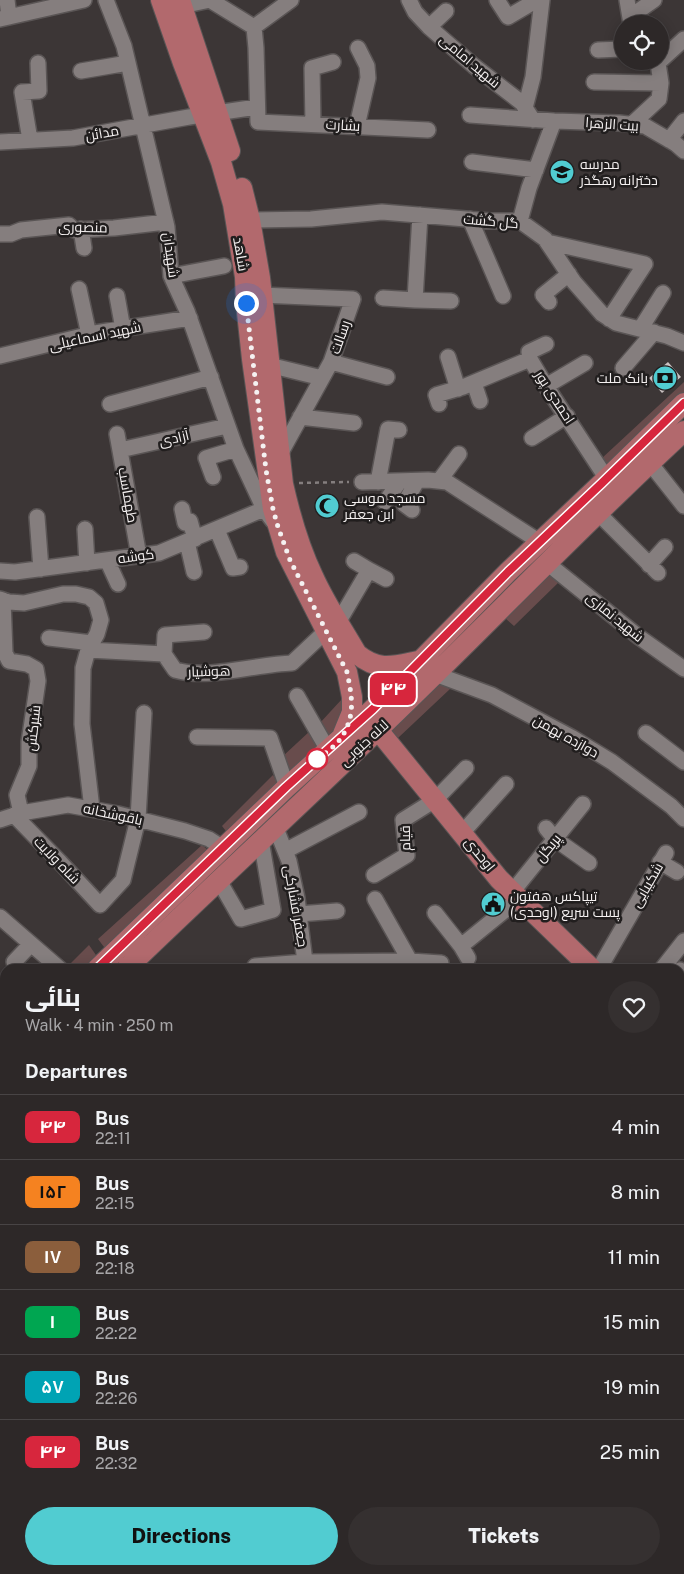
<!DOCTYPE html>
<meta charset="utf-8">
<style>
:root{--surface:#2d2828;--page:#353030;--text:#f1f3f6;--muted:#a7a6a8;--line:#484445;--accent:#51ccd1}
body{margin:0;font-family:"Public Sans",Cairo,sans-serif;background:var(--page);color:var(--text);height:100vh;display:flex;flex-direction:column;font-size:19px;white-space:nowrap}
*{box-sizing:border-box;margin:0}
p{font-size:16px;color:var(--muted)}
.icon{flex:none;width:28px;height:28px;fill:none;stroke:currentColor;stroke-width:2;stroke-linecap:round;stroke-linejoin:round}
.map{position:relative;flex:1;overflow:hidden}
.details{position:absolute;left:0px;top:964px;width:685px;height:611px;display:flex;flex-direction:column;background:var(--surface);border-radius:15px 15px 0 0;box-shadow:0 2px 12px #0003,0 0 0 1px var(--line)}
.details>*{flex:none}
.badge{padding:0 10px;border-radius:8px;font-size:18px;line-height:32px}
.fabs{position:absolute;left:614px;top:15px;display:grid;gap:10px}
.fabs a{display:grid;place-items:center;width:55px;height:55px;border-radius:50%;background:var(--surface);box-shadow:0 2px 12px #0003,0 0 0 1px var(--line);font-size:25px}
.you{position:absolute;width:25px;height:25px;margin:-12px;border:4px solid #fff;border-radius:50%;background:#1a73e8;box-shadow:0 0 0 8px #1a73e833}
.map>.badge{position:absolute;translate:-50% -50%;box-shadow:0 0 0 2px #fff}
h2{padding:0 25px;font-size:19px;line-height:45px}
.round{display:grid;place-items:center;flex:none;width:52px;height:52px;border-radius:26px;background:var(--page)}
.headline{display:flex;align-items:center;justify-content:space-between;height:85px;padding:0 25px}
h1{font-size:24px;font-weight:800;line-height:38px}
.cta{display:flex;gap:10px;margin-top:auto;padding:10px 25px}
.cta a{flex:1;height:58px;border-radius:30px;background:var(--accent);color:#111;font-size:20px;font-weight:800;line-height:58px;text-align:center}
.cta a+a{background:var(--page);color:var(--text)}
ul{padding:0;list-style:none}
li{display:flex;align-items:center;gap:15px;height:65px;padding:0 25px;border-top:1px solid var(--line)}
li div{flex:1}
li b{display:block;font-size:19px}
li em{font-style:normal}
li .badge{min-width:55px;font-weight:700;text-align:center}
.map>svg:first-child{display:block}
.green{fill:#684c4c}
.building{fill:#cac2c2}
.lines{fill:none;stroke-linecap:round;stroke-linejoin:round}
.minor-casing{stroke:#5a5555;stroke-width:18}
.major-casing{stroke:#5a5555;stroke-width:22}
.path{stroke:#847e7e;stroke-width:2.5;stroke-dasharray:4 4;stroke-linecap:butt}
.minor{stroke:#857e7e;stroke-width:15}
.major{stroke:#b2696d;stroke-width:20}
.line-casing{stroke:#fff;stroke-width:11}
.line{stroke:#d7263d;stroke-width:8}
.walk{stroke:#f5f1f1;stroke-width:5;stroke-dasharray:0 9}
.stop-dot{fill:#fff;stroke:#d7263d;stroke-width:2.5}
.labels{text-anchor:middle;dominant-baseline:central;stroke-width:5;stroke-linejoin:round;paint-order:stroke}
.street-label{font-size:14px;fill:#f5f1f1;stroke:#211e1e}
.poi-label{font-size:14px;fill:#f5f1f1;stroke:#211e1e;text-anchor:start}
</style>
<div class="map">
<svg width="684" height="1574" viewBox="0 0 684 1574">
<rect width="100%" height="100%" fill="#3c3636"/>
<!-- green -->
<path class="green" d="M684,382V397L608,470L601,459Z
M550,573L559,582L514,626L505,618Z
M437,682L450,689L398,738L387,728Z
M342,699L345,718L328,740L319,724Z
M311,730L321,748L288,777L282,757Z
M273,775L279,785L229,835L222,826Z
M202,845L210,852L107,951L98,939Z
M89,945L98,958L89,969H69L67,967Z"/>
<!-- building -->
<path class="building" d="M668,362L681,377L662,393L649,378Z"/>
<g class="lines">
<defs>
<path id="minor" d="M7,0L9,17
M106,0L124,46L167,227L171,276L187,311L236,449L264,509L273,521
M409,0L415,12L429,27L474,66L522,103L533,120
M497,0L508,17L537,0
M627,0L631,24
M182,6L210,0L254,27L256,48L258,122L428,130
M630,17L654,0
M0,19L84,0
M254,27L291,0
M429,27L446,11
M598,50L622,49
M660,61L684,39
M81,71L128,63
M594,82L661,83
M525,108L533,77L542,0
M470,115L554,121L619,123L645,126L676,144L684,151
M313,124L312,68L333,62
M632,124L659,99L661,83L658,63L657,61
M357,126L368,78L367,66L358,48
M30,140L22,92L39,91L38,63
M669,140L684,121
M0,142L73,138L189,117L257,107
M472,162L536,170
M420,215L415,300L451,301
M470,219L503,296
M250,220L311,219L382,212L490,221H520L545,239L574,282L602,314L616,323L667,336L684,343
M520,221L529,188L554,121
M81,229L84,248
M0,234H11L21,230L69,225L74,230L114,228L166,222
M547,242L645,264L609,319
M171,276L224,266
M79,289L89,335
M261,295L353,299L331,362L279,456
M117,296L123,329
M383,298L415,300
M549,302L543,295L569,274
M641,328L663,293
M0,356L95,333L190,318
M448,357L458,389
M530,359L529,352L546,344
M331,362L387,377
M269,365L322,378
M623,368L654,332
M474,383L480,401
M546,386L585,363
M110,404L211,377
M439,404L436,395L463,387L530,359L546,386L607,479
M300,417L354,423
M117,434L139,556
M532,438L567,416
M120,450L227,426
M650,463L684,506
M213,477L206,458L236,449
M439,481L459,454
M362,482L428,480L447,482L540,542
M378,482L388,429L399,430
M385,502L400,481
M182,509L185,523L190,521L195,539
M412,510L404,504L417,481
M598,513L658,573
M37,517L41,569
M85,529L87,563
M217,530L233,568L240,567
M187,542L194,572
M107,560L118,584
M354,561L369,570
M547,563L639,637L684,669
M649,565L665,547
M0,571L15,572L159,553L264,509
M0,599L9,602L24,603L63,594H76L89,597L96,603L101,620L97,634L88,650L83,668L82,724L92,809
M3,600L5,653L9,661L27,664L36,669L38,681L29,742V766L17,795L21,813
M49,638L92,643
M88,650L164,654L175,670C209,680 256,664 292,663L326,631L339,621L369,570L386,579
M164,654L165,635L204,632
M435,674L492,695L571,737L612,762L671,806L684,819
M297,696L328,750
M646,733L684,762
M197,737L270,738L287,787
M14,815L60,862L100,905L123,880L138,819L144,713
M0,820L21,813L68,805L118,814L185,831L209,839L223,848
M275,826L289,861L297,898L305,962L410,961L375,899
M546,828L555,839L589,863
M462,833L506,784
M285,851L359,812
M660,862L677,872
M374,875L407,855L403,820L435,800L466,768
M218,879L241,919L273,910L261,840
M513,891L583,804
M435,913L461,946L468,958
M299,914L337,911
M0,917L60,969
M461,946L520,898
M410,961L441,963
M14,962L31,944
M255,966L305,962
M599,969L666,853
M662,969L684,941
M680,970L684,973
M680,1081L684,1077
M0,1149L5,1153
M0,1189H5
M680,1221L684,1216
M0,1245L5,1241
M0,1266L5,1270
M0,1281L5,1286
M680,1299L684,1303
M680,1338L684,1334
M680,1425L684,1428
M0,1441L5,1445
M680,1548L684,1552
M62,1570L65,1574
M114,1570L117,1574
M239,1570L243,1574
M336,1570L340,1574
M455,1570L459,1574
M577,1570L581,1574
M391,1573L393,1570
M147,1574L151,1570
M187,1574L191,1570"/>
<path id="major" d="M161,0L183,63L221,162L233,204L245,277L246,303L252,359L273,509L286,552L347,672L352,697V712L343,734
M180,0L230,151
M242,188L250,220L260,278L283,484C290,515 299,547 313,576C325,603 342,628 357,654C380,673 396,665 423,660
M378,730L499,879L592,969
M97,969L287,787L373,709L508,572L602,483L684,403
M126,969C212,886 300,805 386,722C486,626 582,525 684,431
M680,1041L684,1044
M0,1064L5,1059
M0,1093L5,1088"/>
</defs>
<!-- minor casing -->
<use href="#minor" class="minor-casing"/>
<!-- major casing -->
<use href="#major" class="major-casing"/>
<!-- path -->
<path class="path" d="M299,483L349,482"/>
<!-- minor -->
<use href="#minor" class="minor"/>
<!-- major -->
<use href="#major" class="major"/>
</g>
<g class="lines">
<defs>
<path id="line" d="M97,969L286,787L373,709L508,572L602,483L684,403"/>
</defs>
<!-- line casing -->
<use href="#line" class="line-casing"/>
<!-- line -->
<use href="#line" class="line"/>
<!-- walk -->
<path class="walk" d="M246,303L266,470L273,509L278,527L290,560L347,672C352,696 356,716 341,738C335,747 323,754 314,762L317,759"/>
</g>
<!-- icons -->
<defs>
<symbol id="school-disc" viewBox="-11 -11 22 22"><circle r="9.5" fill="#51ccd1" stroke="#211e1e"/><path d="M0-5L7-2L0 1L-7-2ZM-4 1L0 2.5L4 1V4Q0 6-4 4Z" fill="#111"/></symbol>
<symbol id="bank-disc" viewBox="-11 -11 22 22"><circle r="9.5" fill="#51ccd1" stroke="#211e1e"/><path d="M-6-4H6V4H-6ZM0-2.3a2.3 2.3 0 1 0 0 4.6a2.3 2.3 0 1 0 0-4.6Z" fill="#111"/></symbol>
<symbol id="mosque-disc" viewBox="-11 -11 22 22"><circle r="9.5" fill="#51ccd1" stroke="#211e1e"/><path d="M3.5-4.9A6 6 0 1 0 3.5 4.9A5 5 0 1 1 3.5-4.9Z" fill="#111"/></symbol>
<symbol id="civic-disc" viewBox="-11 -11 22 22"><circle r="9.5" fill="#51ccd1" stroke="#211e1e"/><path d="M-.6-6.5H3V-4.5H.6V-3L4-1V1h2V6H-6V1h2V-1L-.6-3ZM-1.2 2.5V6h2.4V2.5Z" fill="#111"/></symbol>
</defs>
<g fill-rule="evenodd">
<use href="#school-disc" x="548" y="158" width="28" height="28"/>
<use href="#bank-disc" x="651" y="364" width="28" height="28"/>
<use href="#mosque-disc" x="313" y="492" width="28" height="28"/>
<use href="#civic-disc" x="479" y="890" width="28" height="28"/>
</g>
<!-- markers -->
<circle class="stop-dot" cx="317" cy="759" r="10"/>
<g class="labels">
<!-- street labels -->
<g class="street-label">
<text transform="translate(470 61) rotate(40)">شهید امامی</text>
<text transform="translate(612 124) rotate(4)">بیت الزهرا</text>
<text transform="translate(343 125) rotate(3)">بشارت</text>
<text transform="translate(102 133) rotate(-10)">مدائن</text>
<text transform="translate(491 221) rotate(5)">گل گشت</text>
<text transform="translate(83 227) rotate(1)">منصوری</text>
<text transform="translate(241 254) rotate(80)">شاهد</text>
<text transform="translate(171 255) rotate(82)">شهیدان</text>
<text transform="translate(95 336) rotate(-12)">شهید اسماعیلی</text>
<text transform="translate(340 337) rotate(-71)">رسالت</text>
<text transform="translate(555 397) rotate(57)">احمدی پور</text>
<text transform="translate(174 438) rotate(-13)">آزادی</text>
<text transform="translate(128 495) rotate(80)">طهماسب</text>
<text transform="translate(136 556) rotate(-8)">کوشه</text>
<text transform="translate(615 617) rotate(39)">شهید نمازی</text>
<text transform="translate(209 671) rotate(-2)">هوشیار</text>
<text transform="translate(33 728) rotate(-84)">شیرکش</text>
<text transform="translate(566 736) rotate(29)">دوازده بهمن</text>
<text transform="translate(364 743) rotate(-43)">لاله جنوبی</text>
<text transform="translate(113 814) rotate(12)">باقوشخانه</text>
<text transform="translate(405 838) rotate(-91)">قیام</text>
<text transform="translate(548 848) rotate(-51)">پریگل</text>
<text transform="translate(480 854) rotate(51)">اوحدی</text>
<text transform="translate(57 860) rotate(46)">شاه ولایت</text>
<text transform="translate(647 885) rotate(-60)">شکیبایی</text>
<text transform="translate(296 906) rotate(80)">جعفر فشارکی</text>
</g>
<!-- poi labels -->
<g class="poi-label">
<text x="580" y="164">مدرسه<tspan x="580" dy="16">دخترانه رهگذر</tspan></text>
<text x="648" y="378" text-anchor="end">بانک ملت</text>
<text x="344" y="498">مسجد موسی<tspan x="344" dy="16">ابن جعفر</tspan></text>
<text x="510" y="896">تیپاکس هفتون<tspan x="510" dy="16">(اوحدی) پست سریع</tspan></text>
</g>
</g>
</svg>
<div class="fabs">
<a><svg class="icon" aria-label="locate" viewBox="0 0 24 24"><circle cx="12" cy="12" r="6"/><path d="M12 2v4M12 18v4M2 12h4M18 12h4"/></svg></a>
</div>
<div class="you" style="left:246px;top:303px"></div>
<b class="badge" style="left:393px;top:689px;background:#d7263d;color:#fff">۴۴</b>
<section class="details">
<div class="headline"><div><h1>بنائی</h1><p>Walk · 4 min · 250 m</p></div><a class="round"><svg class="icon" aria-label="heart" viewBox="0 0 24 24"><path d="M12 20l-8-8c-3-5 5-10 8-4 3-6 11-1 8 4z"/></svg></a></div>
<h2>Departures</h2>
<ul>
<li><span class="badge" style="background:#d7263d;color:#fff">۴۴</span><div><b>Bus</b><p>22:11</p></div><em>4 min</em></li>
<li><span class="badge" style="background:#f58220;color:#111">۱۵۲</span><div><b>Bus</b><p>22:15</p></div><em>8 min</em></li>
<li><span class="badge" style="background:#8b5e3c;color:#fff">۱۷</span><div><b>Bus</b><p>22:18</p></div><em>11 min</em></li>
<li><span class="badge" style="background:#00a651;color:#fff">۱</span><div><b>Bus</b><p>22:22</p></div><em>15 min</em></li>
<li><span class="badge" style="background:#00a3b4;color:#fff">۵۷</span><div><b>Bus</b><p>22:26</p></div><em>19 min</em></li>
<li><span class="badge" style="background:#d7263d;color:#fff">۴۴</span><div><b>Bus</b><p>22:32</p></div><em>25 min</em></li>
</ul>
<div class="cta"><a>Directions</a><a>Tickets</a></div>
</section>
</div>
